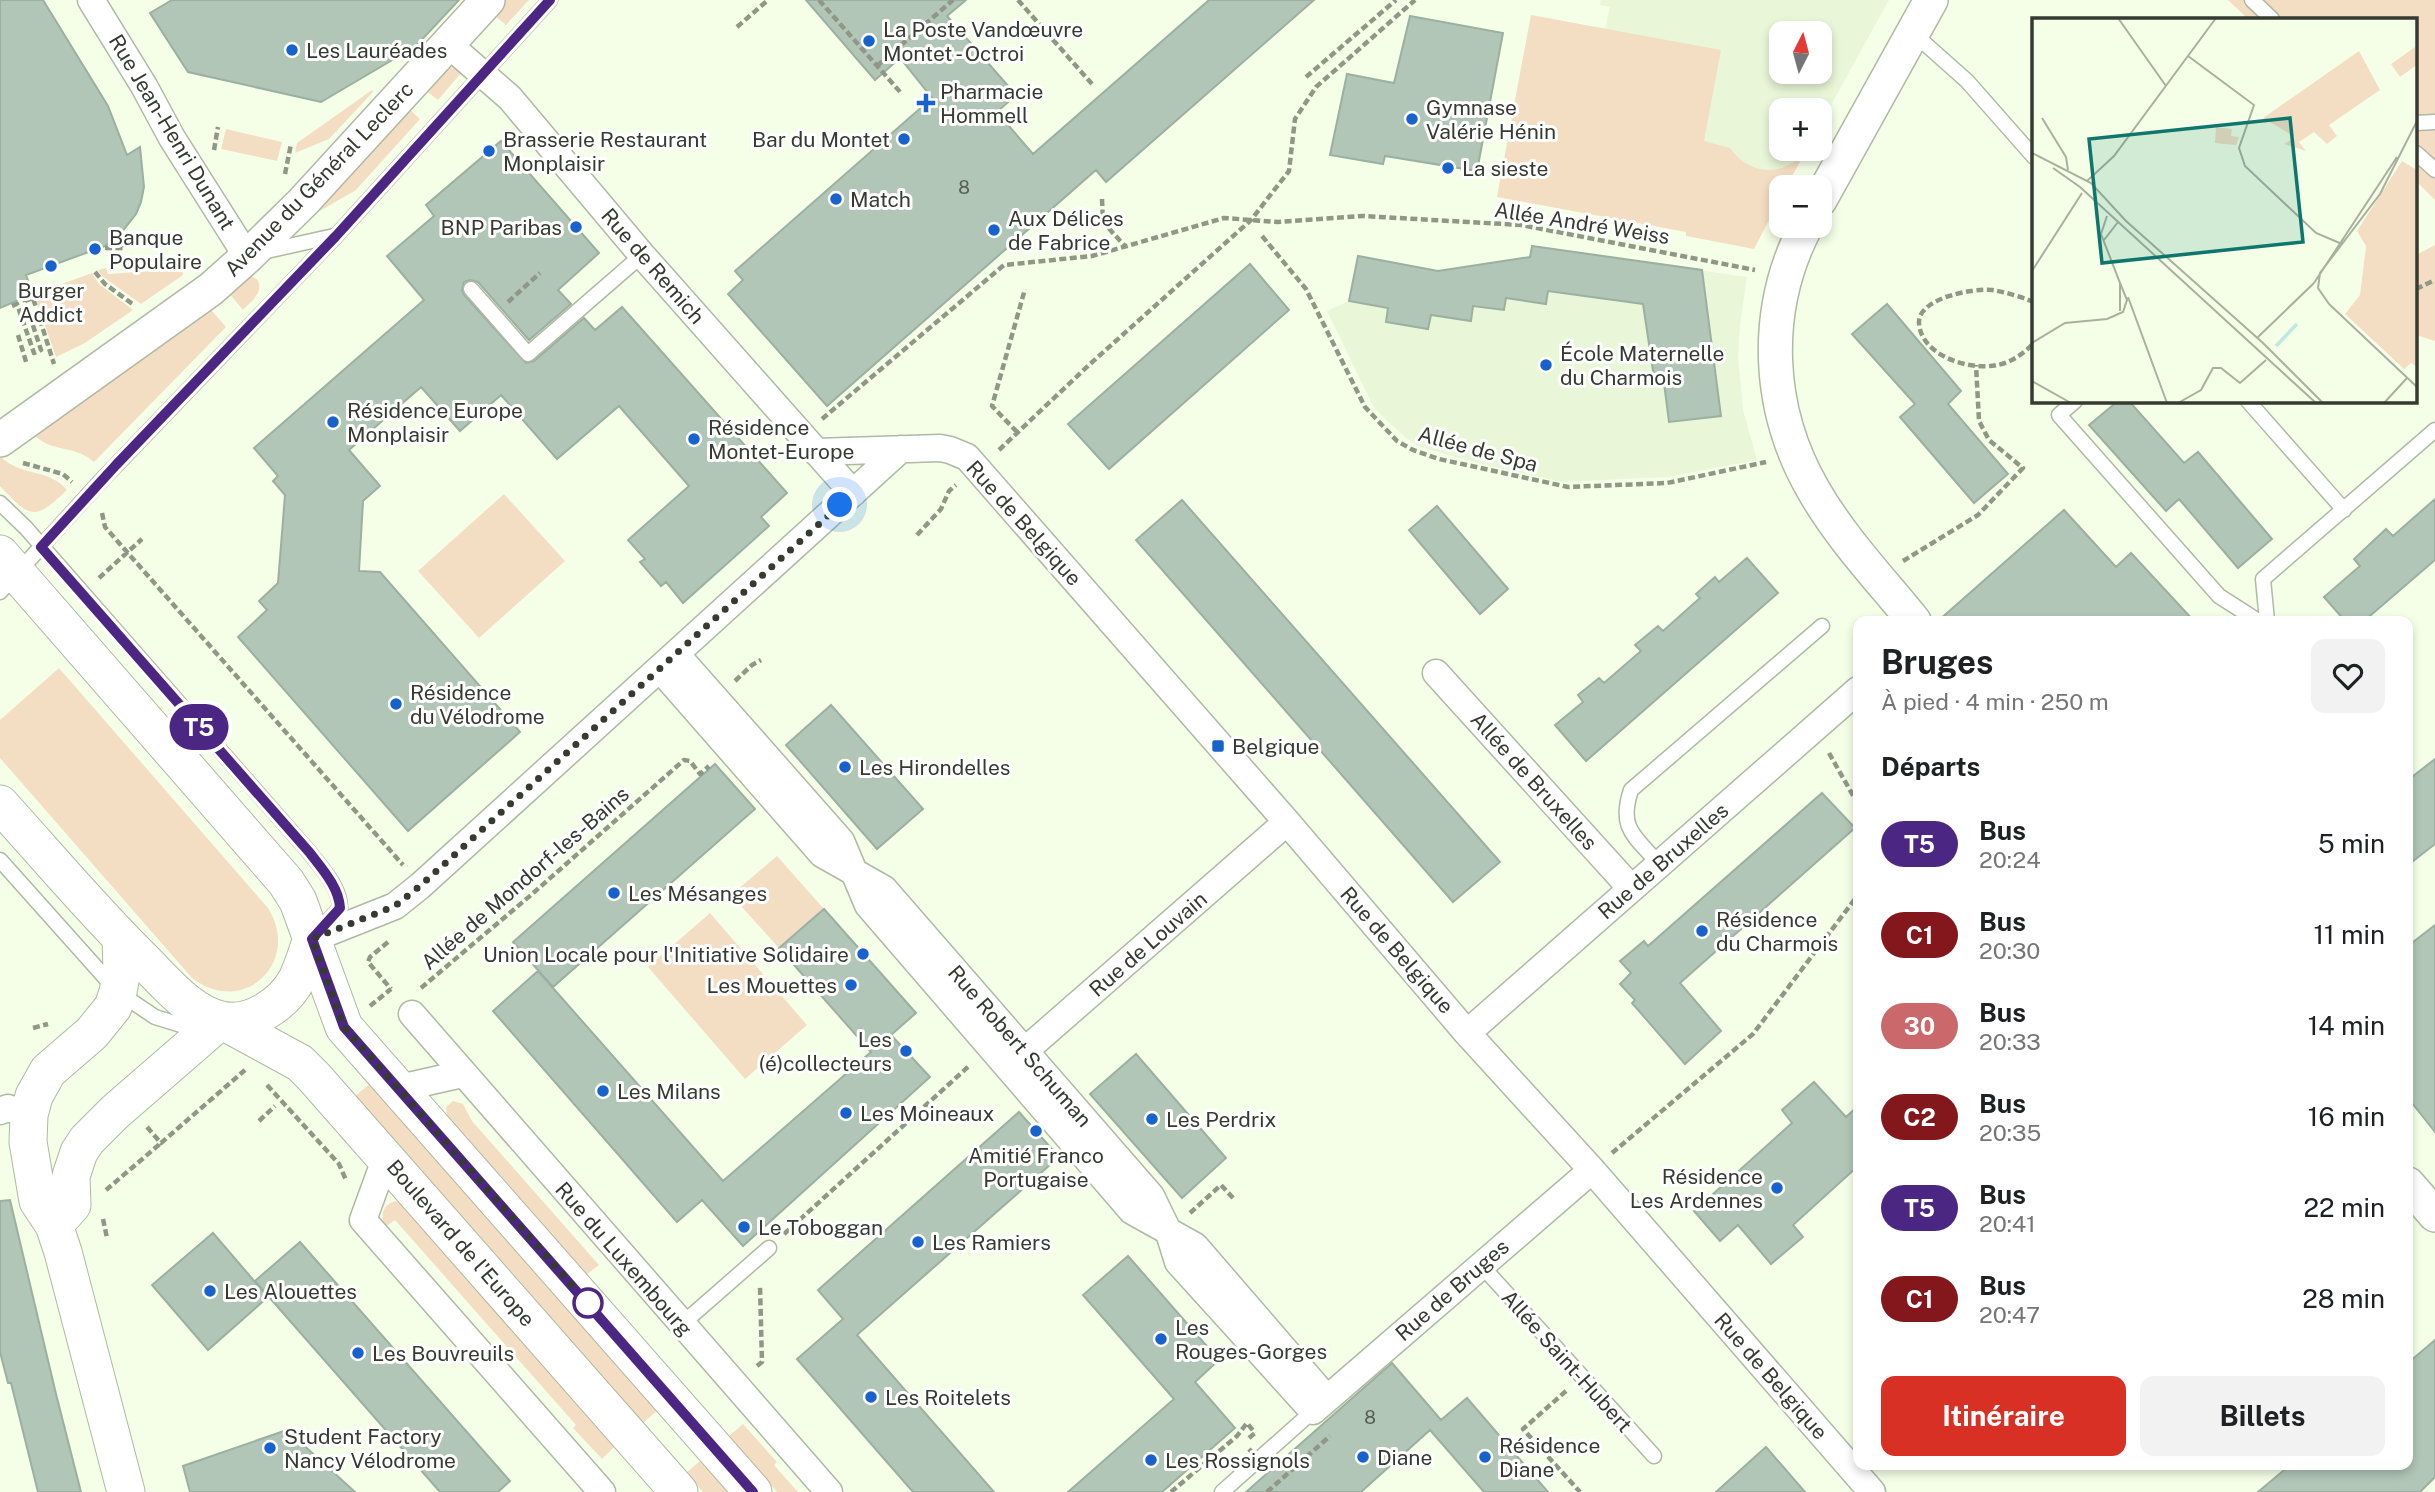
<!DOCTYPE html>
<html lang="fr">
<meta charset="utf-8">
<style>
:root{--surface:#fff;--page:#f2f2f2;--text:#202124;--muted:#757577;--accent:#d93025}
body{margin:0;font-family:"Public Sans",sans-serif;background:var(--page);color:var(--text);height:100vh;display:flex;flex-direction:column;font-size:26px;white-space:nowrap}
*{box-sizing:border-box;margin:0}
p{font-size:23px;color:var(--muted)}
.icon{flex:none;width:38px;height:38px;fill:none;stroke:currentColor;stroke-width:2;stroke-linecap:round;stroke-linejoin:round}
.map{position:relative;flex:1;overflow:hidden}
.side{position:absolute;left:1853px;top:616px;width:560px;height:854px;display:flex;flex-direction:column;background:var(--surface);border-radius:14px;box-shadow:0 4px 10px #0003}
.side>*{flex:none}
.badge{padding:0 14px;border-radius:23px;font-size:24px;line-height:46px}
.needle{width:46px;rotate:6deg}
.tools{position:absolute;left:1769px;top:21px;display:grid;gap:14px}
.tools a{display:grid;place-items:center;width:63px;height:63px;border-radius:14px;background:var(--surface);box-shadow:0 4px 10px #0003;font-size:35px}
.you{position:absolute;width:35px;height:35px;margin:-18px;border:5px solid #fff;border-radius:50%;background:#1a73e8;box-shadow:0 0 0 10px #1a73e833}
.map>.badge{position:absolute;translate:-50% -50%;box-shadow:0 0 0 4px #fff}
h2{padding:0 28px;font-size:26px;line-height:63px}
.round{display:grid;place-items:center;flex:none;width:74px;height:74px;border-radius:14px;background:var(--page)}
.overview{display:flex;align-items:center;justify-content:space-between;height:119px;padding:0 28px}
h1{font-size:33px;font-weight:700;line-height:52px}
.action{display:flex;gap:14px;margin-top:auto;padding:14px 28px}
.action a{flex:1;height:80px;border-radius:14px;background:var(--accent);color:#fff;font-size:28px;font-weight:700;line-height:80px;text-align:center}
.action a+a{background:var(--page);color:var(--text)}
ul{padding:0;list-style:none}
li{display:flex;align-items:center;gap:21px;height:91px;padding:0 28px}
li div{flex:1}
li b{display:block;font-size:26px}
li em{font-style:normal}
li .badge{min-width:77px;font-weight:700;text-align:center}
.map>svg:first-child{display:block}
.built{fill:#e9f6d8;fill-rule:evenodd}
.green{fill:#f4dec3}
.building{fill:#b1c6b6;stroke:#9bb0a0;stroke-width:2}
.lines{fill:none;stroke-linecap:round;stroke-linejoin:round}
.service-casing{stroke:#afb9a3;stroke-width:17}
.minor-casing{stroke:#afb9a3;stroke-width:29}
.tertiary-casing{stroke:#afb9a3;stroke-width:36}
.secondary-casing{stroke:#afb9a3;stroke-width:39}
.path{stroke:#909787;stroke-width:4.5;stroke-dasharray:7 3.5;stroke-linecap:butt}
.service{stroke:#fff;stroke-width:14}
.minor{stroke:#fff;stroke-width:26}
.tertiary{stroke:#fff;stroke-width:33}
.secondary{stroke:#fff;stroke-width:37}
.path-bridge{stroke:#909787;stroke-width:4.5;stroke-dasharray:7 3.5;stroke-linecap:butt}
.line-casing{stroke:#fff;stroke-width:16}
.line{stroke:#4b2783;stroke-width:10}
.walk{stroke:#363a31;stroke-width:7;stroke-dasharray:0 12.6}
.poi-dot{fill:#1862cd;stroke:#fff;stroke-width:2.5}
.stop-dot{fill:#fff;stroke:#4b2783;stroke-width:3.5}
.labels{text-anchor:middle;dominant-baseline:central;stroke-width:6;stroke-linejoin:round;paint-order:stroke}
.number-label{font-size:18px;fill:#555d52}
.poi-label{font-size:21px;fill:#363a31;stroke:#fff;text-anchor:start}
.street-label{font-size:21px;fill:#363a31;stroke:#fff}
.inset-river{fill:none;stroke:#bee9df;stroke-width:3.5}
.inset-road{fill:none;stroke:#a9b09f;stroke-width:2}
.view{fill:#0f766e;fill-opacity:0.15;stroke:#0f766e;stroke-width:3.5}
.inset-edge{fill:none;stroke:#363a31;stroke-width:3.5}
</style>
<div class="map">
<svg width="2435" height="1492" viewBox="0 0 2435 1492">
<rect width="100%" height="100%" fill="#f5ffe8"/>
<!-- built -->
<path class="built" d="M1601,0H1889L1820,125V110H1782V149H1807L1800,162L1796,161L1788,166L1774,170H1761L1748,166L1737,158L1497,197L1531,15L1605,29L1610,7L1600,5ZM1782,33H1820V72H1782Z
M1532,246L1747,277L1740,325L1738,355L1743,410L1757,460L1668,477L1562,482L1482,464L1420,447L1406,438L1383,417L1373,406L1327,311L1349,301L1358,256L1438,271L1530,257Z"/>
<!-- green -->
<path class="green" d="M499,0H529L506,25L489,11Z
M2228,0H2435V200L2416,181V19H2248Z
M1531,15L1721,50L1704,141L1730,148C1745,170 1774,178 1796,160L1800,162L1786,187H1782L1781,197L1754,249L1686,236V232L1497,197Z
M441,67L456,68L462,72L438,100L420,86Z
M372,90L373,92L329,139L295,153L297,143Z
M404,104L420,119L356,190L313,215Z
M226,129L282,142L277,161L221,149Z
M2435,245V341L2416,335V255Z
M106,268L108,274L182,269L183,275L141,304L102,276L98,270Z
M92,273L99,284L133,310L85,343L56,357L34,294Z
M251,276L258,280C263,294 252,300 243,310L227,291L244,277Z
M207,305L226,327L94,462C72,443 48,454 31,431Z
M0,456C20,477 49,468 67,490C34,522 30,518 0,486Z
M504,494L565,561L479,638L418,571Z
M59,668L268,908C302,962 243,1018 192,978L0,758V720Z
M777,856L824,909L779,948L731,895Z
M710,913L807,1025L745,1079L648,967Z
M372,1082L659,1409L643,1423L355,1096Z
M453,1101L463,1104L472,1121L599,1265L586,1275L447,1117L446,1107Z
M395,1201L401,1203L615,1446L602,1459L573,1428L576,1425L395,1220L385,1227C380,1215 382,1206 395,1201Z
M743,1424L777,1462L774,1465L798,1492H777L729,1436Z
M701,1460L733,1492H703L686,1473Z"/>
<!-- building -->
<path class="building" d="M0,0H43L108,106L127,155L140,147L144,187L141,202L136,214L118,237L105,246L26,275L33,294L0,308Z
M172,0H459L416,46L321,102L188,72L150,13Z
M806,0H966L947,16L1016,95L997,112L1033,154L1209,0H1314L1106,182L1096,170L827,406L728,294L743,280L735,271L932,98L900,58L875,80Z
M1410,16L1503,33L1477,171L1385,156L1383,164L1330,155L1347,74L1394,83Z
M501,141L599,253L558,290L571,304L529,340L478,282L470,280L464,282L462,290L464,295L526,363L534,361L584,318L595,330L622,307L787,493L761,517L769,526L683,603L666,582L661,586L640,562L645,559L628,540L689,486L619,406L557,459L501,395L460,431L421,387L349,450L380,486L363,501L359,571L380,572L520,732L408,831L238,637L267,610L259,601L278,583L285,495L273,481L278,476L254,448L424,300L387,256L434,216L426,205Z
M1532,246L1702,270L1721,416L1669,422L1664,383L1655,384L1643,304L1548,291L1546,304L1506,298L1504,310L1473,306L1471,321L1431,315L1428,329L1386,322L1388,308L1349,301L1358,256L1438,271L1530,257Z
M1250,264L1289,310L1109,469L1068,424Z
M1887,304L1961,391L1948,404L2008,474L1974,503L1900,417L1915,404L1852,334Z
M2118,401H2129L2184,463L2198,452L2272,539L2238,568L2179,499L2166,511L2089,425Z
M2435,499V560L2364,621H2345L2324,597L2360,566L2354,559L2386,529L2393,536Z
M1182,500L1500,862L1453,902L1136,540Z
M1437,506L1508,589L1480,614L1409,530Z
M2064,510L2116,567L2131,553L2194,621H1938Z
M1747,558L1778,593L1586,761L1555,725L1583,702L1578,695L1599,678L1604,683L1641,651L1635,645L1658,626L1663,631L1700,598L1696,594L1715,577L1719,582Z
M831,705L923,809L877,849L786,745Z
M2435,759V844L2408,865V780Z
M715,764L755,809L553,987L513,942Z
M1822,793L1855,828L1680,983L1721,1031L1685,1064L1632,1003L1635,1000L1620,984L1631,973L1620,961L1644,941L1648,946Z
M824,909L916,1013L891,1035L930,1077L743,1246L702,1200L677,1222L493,1011L538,971L723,1181L871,1052L779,948Z
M2435,925V1132L2408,1098V946Z
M1136,1054L1226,1158L1182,1198L1090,1094Z
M1814,1082L1846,1117L1858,1106V1166L1793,1225L1803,1237L1771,1264L1738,1225L1720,1241L1694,1211L1792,1123L1782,1110Z
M1019,1112L1059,1157L857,1335L994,1492H913L797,1359L843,1319L818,1290Z
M10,1200L56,1394L81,1492H38L11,1383H8L0,1352V1201Z
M213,1233L268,1297L208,1350L152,1285Z
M300,1242L510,1481L498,1492H440L255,1281Z
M1128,1256L1219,1360L1195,1382L1235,1428L1162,1492H1068L1174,1399L1083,1295Z
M2435,1340V1477L2420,1492H2258L2290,1465H2408V1363Z
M1392,1363L1441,1420L1467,1398L1548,1492H1484L1430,1430L1361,1492H1246Z
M287,1430L355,1492H190L183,1466Z
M1766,1447L1805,1492H1716Z"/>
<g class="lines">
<defs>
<path id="service" d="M2252,0L2272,19
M1913,33L1967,81L2034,157
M2416,123L2435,122
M2416,153L2435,170
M262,252L334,236
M471,289L528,354L642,255
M2075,401L2059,415L2219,596L2258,621
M2248,401L2344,510
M0,503L26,528L310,853C322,869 340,887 340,908L320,930
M0,592L98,484L336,236L550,0
M2267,621L2263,579L2435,430
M0,860L118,992L155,1017L181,1025L204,1023
M1659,864C1635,836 1618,829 1631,790L1822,626
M1481,1265L1654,1456
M682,1324L769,1248
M1222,1492L1313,1411"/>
<path id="minor" d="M91,0L144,86L172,138L241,247L249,255
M448,44L510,98L642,255L853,493
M816,452L940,448L950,450L967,457L1287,822L1467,1033L1592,1170L1872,1492
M676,654L841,841L868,905L1132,1211L1195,1246L1327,1399
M660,669L822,854L884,889L1151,1196L1169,1233L1178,1262L1313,1411L1592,1170
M1436,673L1631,888
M312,939L395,906L420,886L901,449
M412,1014L829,1492
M1467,1033L1858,690
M1012,1062L1287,822
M400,1088L462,1074
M0,1111L8,1108L29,1115
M386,1157L363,1220L602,1492"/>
<path id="tertiary" d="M1820,200L1931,0
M1806,226C1762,310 1766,409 1814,491C1841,538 1880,579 1914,621
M0,440L211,289L249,255L303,202L488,0
M2408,1184L2435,1215"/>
<path id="secondary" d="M0,554L286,882L298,901L344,1027L753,1492
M0,804C48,857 94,912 145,962C167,984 190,1013 221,1020C250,1027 284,1004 297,979C303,967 307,952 312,939
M121,939L122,970L118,992L113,1007L92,1033L48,1071L34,1096L29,1115L28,1142L38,1201L54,1225L63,1252L126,1492
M221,1020L300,1063L314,1077L679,1492
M54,1225L72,1205L71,1176L79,1152L87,1140L115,1112L221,1020"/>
</defs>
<!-- service casing -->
<use href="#service" class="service-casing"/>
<!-- minor casing -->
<use href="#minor" class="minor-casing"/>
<!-- tertiary casing -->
<use href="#tertiary" class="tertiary-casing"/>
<!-- secondary casing -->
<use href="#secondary" class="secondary-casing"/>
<!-- path -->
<path class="path" d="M819,0L901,93
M1018,0L1092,84
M737,27L768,0
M877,66L953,0
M1306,77L1396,0
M214,150L218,127
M285,174L291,144
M1102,199L1103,222L1125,246
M1262,236L1306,289L1365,407L1397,441L1413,450L1439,459L1568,487L1667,483L1766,462
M105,248H125L124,241
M95,272L105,284L134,305
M2416,289L2435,280
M508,302L540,273
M2034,302C2021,297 2006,292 1992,290C1973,288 1918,298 1919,323C1921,356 1970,371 1997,365C2011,363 2024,353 2034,343
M12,306L17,304L34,353L41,350L25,301L33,298L54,364
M18,335L27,365
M822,419L1004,265L1092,256L1224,218L1278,222L1363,216L1521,225L1755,270
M1017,432L992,406L1025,289
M999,450L1090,364L1251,220L1289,171L1295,119L1316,87L1415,0
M23,463L63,474L72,482
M102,513L105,527L403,865
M917,535L941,509L949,491L956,485
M1903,561L1978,515L2023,468L1989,440L1979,421L1976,365
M99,578L142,539
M735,681L752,665L761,660
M1829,753L1855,799L1858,811
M388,942L370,957L368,962L391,989
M421,988L531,895L684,760L690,761L700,774L709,766
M370,1006L391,989
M33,1028L48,1024
M267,1085L339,1164L346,1180
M259,1121L275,1106
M147,1127L161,1143L245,1070
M1612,1153L1753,1034L1858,895
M106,1190L161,1143
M1190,1213L1221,1185L1234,1199
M103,1219L107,1238
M784,1234L969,1066
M757,1366L762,1362L760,1286
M1566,1391L1523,1429L1580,1492
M1171,1492L1237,1436L1247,1423L1255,1433
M1267,1492L1330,1436"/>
<!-- service -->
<use href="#service" class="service"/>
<!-- minor -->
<use href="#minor" class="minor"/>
<!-- tertiary -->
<use href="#tertiary" class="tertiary"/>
<!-- secondary -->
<use href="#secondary" class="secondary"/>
<!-- path-bridge -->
<path class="path-bridge" d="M1249,1438L1255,1433
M1249,1449L1268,1471"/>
</g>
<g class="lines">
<defs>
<path id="line" d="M550,0L336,236L116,465L41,547L310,853C322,869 339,887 340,908L312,939L344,1027L753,1492"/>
</defs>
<!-- line casing -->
<use href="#line" class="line-casing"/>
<!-- line -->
<use href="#line" class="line"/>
<!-- walk -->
<path class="walk" d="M588,1303L344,1027L312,939L395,906L420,886L840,505"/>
</g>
<!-- markers -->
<g class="poi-dot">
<circle cx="869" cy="41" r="7"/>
<circle cx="292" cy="50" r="7"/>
<path d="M922.5 92.5h7v7h7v7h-7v7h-7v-7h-7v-7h7z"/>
<circle cx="1412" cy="119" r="7"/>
<circle cx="904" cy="139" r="7"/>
<circle cx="489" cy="151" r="7"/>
<circle cx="1448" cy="168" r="7"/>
<circle cx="836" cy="199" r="7"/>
<circle cx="576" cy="227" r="7"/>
<circle cx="994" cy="230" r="7"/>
<circle cx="95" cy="249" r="7"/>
<circle cx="51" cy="266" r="7"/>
<circle cx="1546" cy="365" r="7"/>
<circle cx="333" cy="422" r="7"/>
<circle cx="694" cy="439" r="7"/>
<circle cx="396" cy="704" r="7"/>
<rect x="1211" y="739" width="14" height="14" rx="3.5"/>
<circle cx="845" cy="767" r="7"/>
<circle cx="614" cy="893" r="7"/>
<circle cx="1702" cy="931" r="7"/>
<circle cx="863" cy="954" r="7"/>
<circle cx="851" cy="985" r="7"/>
<circle cx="906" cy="1051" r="7"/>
<circle cx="603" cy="1091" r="7"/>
<circle cx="846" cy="1113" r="7"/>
<circle cx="1152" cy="1119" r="7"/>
<circle cx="1036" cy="1131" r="7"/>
<circle cx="1777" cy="1188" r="7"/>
<circle cx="744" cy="1227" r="7"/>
<circle cx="918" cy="1242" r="7"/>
<circle cx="210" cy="1291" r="7"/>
<circle cx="1161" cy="1339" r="7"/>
<circle cx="358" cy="1353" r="7"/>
<circle cx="871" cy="1397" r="7"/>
<circle cx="270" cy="1448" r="7"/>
<circle cx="1363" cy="1457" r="7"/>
<circle cx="1485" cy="1457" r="7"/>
<circle cx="1151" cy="1460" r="7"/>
</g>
<circle class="stop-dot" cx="588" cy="1303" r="14"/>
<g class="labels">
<!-- number labels -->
<g class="number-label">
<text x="964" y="187">8</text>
<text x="1370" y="1417">8</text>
</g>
<!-- poi labels -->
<g class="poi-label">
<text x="883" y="29">La Poste Vandœuvre<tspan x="883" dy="24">Montet - Octroi</tspan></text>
<text x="306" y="50">Les Lauréades</text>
<text x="940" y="91">Pharmacie<tspan x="940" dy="24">Hommell</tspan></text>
<text x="1426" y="107">Gymnase<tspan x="1426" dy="24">Valérie Hénin</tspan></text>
<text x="503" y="139">Brasserie Restaurant<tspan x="503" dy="24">Monplaisir</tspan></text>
<text x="890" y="139" text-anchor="end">Bar du Montet</text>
<text x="1462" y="168">La sieste</text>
<text x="850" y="199">Match</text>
<text x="1008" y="218">Aux Délices<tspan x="1008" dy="24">de Fabrice</tspan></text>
<text x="562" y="227" text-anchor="end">BNP Paribas</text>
<text x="109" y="237">Banque<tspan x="109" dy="24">Populaire</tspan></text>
<text x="51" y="290" text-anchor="middle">Burger<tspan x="51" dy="24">Addict</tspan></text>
<text x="1560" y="353">École Maternelle<tspan x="1560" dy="24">du Charmois</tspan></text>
<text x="347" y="410">Résidence Europe<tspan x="347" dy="24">Monplaisir</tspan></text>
<text x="708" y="427">Résidence<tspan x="708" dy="24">Montet-Europe</tspan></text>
<text x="410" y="692">Résidence<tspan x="410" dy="24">du Vélodrome</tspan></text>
<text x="1232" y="746">Belgique</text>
<text x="859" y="767">Les Hirondelles</text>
<text x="628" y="893">Les Mésanges</text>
<text x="1716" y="919">Résidence<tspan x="1716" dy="24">du Charmois</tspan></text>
<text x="849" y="954" text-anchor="end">Union Locale pour l'Initiative Solidaire</text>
<text x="837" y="985" text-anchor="end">Les Mouettes</text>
<text x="892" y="1039" text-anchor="end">Les<tspan x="892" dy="24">(é)collecteurs</tspan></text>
<text x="617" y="1091">Les Milans</text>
<text x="860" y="1113">Les Moineaux</text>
<text x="1166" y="1119">Les Perdrix</text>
<text x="1036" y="1155" text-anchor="middle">Amitié Franco<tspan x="1036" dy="24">Portugaise</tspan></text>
<text x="1763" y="1176" text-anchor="end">Résidence<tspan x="1763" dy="24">Les Ardennes</tspan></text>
<text x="758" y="1227">Le Toboggan</text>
<text x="932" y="1242">Les Ramiers</text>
<text x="224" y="1291">Les Alouettes</text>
<text x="1175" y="1327">Les<tspan x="1175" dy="24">Rouges-Gorges</tspan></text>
<text x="372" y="1353">Les Bouvreuils</text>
<text x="885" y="1397">Les Roitelets</text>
<text x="284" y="1436">Student Factory<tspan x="284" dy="24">Nancy Vélodrome</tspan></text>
<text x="1499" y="1445">Résidence<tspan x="1499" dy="24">Diane</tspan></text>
<text x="1377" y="1457">Diane</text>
<text x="1165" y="1460">Les Rossignols</text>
</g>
<!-- street labels -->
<g class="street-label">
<text transform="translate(172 132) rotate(59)">Rue Jean-Henri Dunant</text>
<text transform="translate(319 179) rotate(-46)">Avenue du Général Leclerc</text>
<text transform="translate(1582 223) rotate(9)">Allée André Weiss</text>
<text transform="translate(653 266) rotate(49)">Rue de Remich</text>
<text transform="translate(1478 449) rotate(15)">Allée de Spa</text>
<text transform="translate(1024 523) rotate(48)">Rue de Belgique</text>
<text transform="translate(1534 781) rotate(48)">Allée de Bruxelles</text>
<text transform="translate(1663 861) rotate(-41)">Rue de Bruxelles</text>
<text transform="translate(525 878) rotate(-41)">Allée de Mondorf-les-Bains</text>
<text transform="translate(1148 944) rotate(-41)">Rue de Louvain</text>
<text transform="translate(1397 950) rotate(49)">Rue de Belgique</text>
<text transform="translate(1020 1046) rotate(49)">Rue Robert Schuman</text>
<text transform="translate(461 1243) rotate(49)">Boulevard de l'Europe</text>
<text transform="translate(624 1259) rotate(49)">Rue du Luxembourg</text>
<text transform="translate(1452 1290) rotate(-41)">Rue de Bruges</text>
<text transform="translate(1567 1361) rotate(48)">Allée Saint-Hubert</text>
<text transform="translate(1771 1376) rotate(49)">Rue de Belgique</text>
</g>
</g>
<!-- overview -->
<g transform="translate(2032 18)">
<rect width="385" height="385" fill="#f5ffe8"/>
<path d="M383,29L385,47L368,59L359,46ZM327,33L348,72L297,107L305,118L295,126L282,114L267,124L274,133L252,126L263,119L231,100ZM184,109L200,111L199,118L207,119L204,127L183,125ZM370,143L385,152V349L379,345L372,351L313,296L328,277L334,228L325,213Z" fill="#f4dec3"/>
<path class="inset-river" d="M244,328L265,306"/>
<path class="inset-road" d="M86,0L134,68M156,38L222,87L207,130L213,148L284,215L310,226M10,100L34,139L36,152M0,135L59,165L94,203L231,325L291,385M21,150L48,169M55,163L82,138L184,0M48,169L284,385M75,198L69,216L88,265V293M72,222L86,204M0,253L50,175M282,265L365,139M96,279L135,385M297,286L286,270L288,255L348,176L385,103M297,286L385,369M226,319L282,265M0,325L33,305L75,301L91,294L95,282L88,265M0,363L39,385M146,385L169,372L181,350H189L208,365L234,342M352,385L375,360"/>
<path class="view" d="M258,100L271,224L70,245L57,121Z"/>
<rect width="385" height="385" class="inset-edge"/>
</g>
</svg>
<div class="tools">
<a><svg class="needle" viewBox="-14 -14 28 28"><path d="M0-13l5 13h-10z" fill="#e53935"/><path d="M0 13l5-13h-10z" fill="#757577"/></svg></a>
<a>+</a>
<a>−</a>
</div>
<div class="you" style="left:840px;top:505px"></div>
<b class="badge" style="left:199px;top:727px;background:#4b2783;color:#fff">T5</b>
<section class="side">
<div class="overview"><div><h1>Bruges</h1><p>À pied · 4 min · 250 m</p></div><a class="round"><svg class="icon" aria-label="heart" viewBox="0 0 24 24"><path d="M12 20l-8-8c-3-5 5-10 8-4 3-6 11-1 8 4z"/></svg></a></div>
<h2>Départs</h2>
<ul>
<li><span class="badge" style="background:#4b2783;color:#fff">T5</span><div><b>Bus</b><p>20:24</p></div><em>5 min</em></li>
<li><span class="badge" style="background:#83171b;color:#fff">C1</span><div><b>Bus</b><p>20:30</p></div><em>11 min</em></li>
<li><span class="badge" style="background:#cb686b;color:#fff">30</span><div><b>Bus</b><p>20:33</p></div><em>14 min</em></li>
<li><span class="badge" style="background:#83171b;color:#fff">C2</span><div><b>Bus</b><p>20:35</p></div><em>16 min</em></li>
<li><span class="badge" style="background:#4b2783;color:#fff">T5</span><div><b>Bus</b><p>20:41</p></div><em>22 min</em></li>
<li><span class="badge" style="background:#83171b;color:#fff">C1</span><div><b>Bus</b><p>20:47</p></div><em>28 min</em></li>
</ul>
<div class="action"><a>Itinéraire</a><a>Billets</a></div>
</section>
</div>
